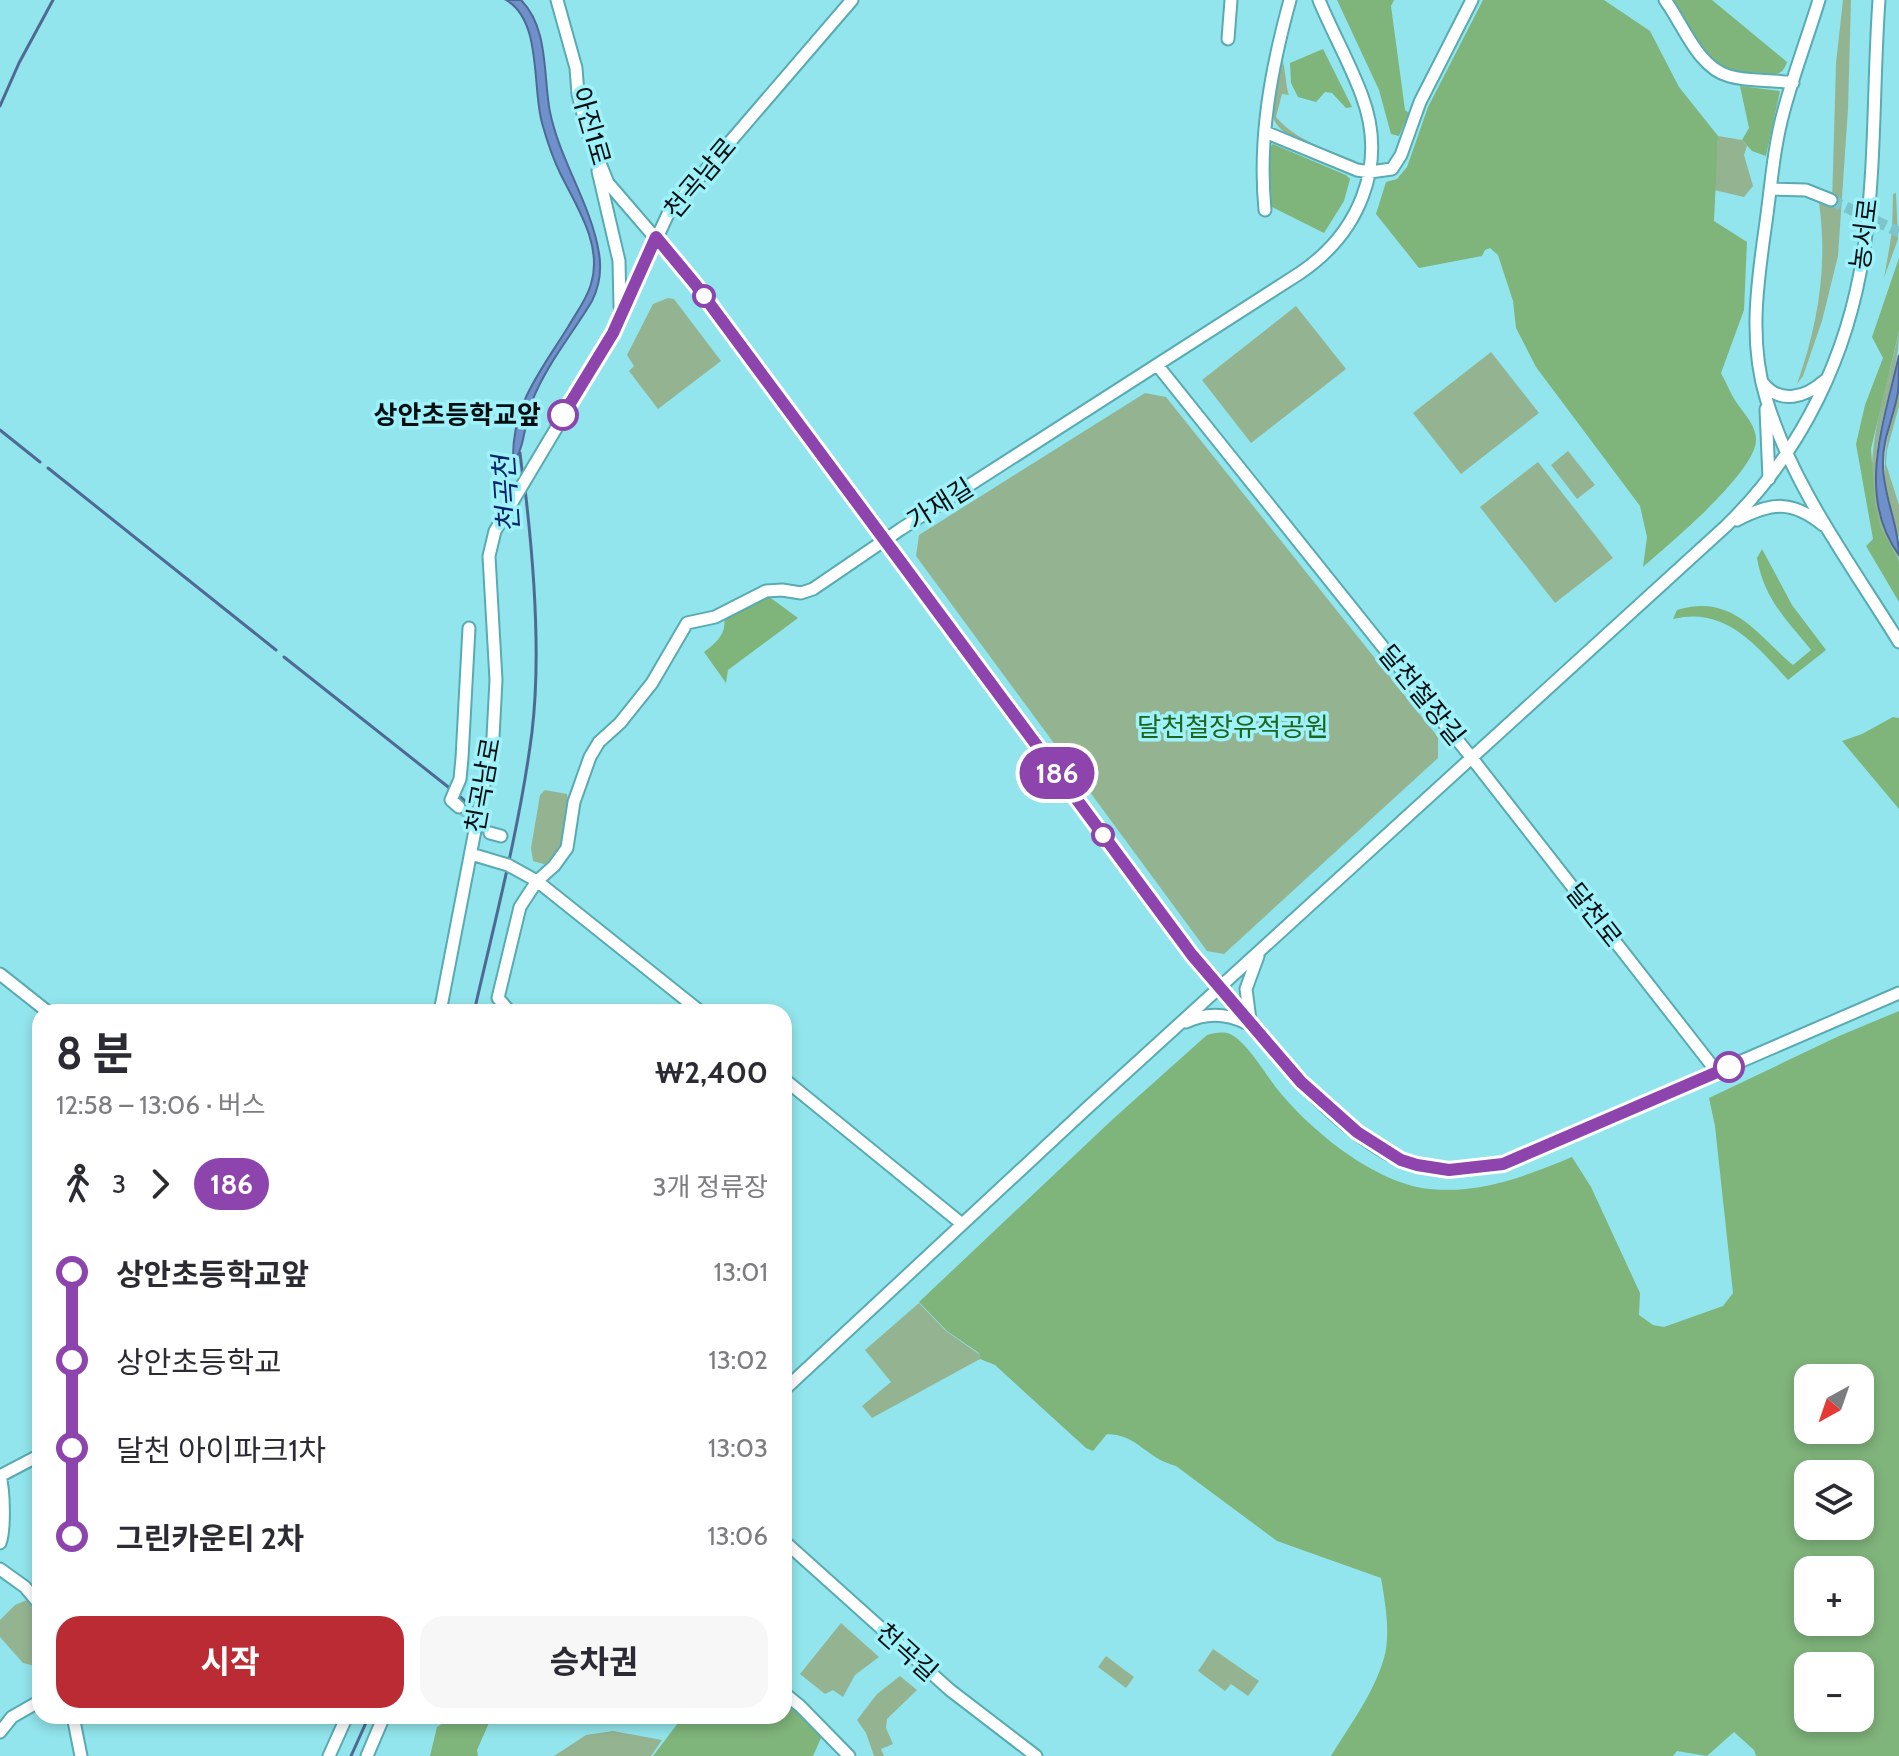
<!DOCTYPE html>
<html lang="ko">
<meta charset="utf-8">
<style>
:root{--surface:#fff;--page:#f7f7f7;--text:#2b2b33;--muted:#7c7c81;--accent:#bb2b34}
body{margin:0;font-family:Cabin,"Noto Sans KR",sans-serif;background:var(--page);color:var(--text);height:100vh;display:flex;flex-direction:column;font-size:30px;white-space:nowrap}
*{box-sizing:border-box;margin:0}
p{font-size:26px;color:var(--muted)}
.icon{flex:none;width:44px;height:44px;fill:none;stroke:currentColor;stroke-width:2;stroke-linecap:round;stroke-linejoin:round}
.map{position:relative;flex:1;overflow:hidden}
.side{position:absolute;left:32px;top:1004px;width:760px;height:720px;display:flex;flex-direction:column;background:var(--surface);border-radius:24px;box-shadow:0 4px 12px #0003}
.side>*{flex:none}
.badge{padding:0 16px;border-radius:26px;font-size:28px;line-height:52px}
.needle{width:52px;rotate:220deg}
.tools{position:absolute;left:1794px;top:1364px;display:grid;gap:16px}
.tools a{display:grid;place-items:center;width:80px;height:80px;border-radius:16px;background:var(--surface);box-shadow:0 4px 12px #0003;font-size:40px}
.map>.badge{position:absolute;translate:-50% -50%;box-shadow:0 0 0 4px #fff}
.legs{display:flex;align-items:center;gap:12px;height:88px;padding:0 24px;font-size:26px}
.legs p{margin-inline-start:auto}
.summary{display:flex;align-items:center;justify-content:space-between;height:136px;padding:0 24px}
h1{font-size:44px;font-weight:700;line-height:60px}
.action{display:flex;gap:16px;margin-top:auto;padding:16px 24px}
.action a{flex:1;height:92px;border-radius:24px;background:var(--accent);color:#fff;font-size:32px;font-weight:700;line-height:92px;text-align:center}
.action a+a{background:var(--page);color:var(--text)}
ul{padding:0 24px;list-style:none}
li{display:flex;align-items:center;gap:28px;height:88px;font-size:30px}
li i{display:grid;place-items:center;width:12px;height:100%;margin:0 10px;background:currentColor}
li i::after{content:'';width:20px;height:20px;margin:-10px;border:6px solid;border-radius:50%;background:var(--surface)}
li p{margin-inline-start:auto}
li:first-child i{background:linear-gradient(#0000 50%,currentColor 0)}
li:last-child i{background:linear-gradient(currentColor 50%,#0000 0)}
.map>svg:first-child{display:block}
.green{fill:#94b491}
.forest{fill:#7fb47b;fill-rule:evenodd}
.water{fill:#7090cc;stroke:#4e6a94;stroke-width:2}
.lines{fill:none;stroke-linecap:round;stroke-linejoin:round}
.stream{stroke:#4e6a94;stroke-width:3}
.minor-tunnel{stroke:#7cc5cb;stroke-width:11;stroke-dasharray:11 5.5;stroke-linecap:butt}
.minor-casing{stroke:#58abb2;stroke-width:15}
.minor{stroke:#fff;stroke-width:11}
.line-1-casing{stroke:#fff;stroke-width:18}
.line-1{stroke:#8e44ad;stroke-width:12}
.stop-1-dot{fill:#fff;stroke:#8e44ad;stroke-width:4}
.labels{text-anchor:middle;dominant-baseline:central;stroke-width:7;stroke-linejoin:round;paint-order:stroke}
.street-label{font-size:26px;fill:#001012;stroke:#9ff2fa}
.stop-label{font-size:26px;font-weight:bold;fill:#001012;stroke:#9ff2fa;text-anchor:end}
.park-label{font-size:26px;fill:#1d651c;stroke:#9ff2fa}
.water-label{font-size:28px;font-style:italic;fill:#05246b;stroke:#9ff2fa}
</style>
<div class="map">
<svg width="1899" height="1756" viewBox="0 0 1899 1756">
<rect width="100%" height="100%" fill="#92e5ec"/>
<!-- green -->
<path class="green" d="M1843,0H1851L1848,109L1838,256L1822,321L1803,376L1797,384C1818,325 1828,265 1819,203H1832L1836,63Z
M1281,58C1286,65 1285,84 1289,95L1282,94L1276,117C1296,141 1328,149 1355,161L1354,164C1333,155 1277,140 1273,116C1270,98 1278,76 1281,58Z
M1718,136L1742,140L1747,146L1744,155L1753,186L1744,197L1714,190Z
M1896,193L1898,239L1884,278L1892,232L1893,194Z
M668,298L674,299L721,361L658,409L629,371L634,366L627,355L653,304Z
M1296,306L1346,369L1251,443L1202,380Z
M1899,331C1899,379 1875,423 1876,472C1876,491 1878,511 1884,528C1889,539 1899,550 1899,562C1847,489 1883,408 1899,331Z
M1491,352L1539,413L1461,474L1413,413Z
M1899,390V406L1887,450L1886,464L1899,505V538C1877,483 1883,446 1899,390Z
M1145,393L1166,397L1438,737V758L1224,954L1207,951L916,556L919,535Z
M1568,451L1595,485L1577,499L1551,465Z
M1538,462L1613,558L1555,603L1480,507Z
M545,790L567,794L568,799L562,851L550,866L533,861L531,848L540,795Z
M919,1303L946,1331L979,1354L980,1359L872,1418L862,1406L891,1382L865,1350Z
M27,1600L38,1617L34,1634L40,1667L23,1663L0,1637V1620L15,1605Z
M841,1623L879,1657L855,1675L843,1697L833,1690L825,1694L800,1674Z
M1213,1649L1259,1681L1248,1696L1231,1684L1225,1691L1198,1671Z
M1106,1656L1134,1677L1126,1688L1098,1667Z
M900,1676L917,1690L887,1719L886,1728L893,1744L881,1749L884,1756H874L866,1733L857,1720L877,1694Z
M613,1731L662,1740L651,1756H554L586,1735Z"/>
<!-- forest -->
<path class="forest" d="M1337,0H1394L1391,6L1405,110L1409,113L1399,136L1391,134L1379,90Z
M1483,0H1604L1650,31L1679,87L1718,136L1714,221L1747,242L1744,310L1721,373C1725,380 1728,388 1732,395C1739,409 1755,422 1756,438C1759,470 1668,545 1643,567L1647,537L1640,506L1536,367L1516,328L1513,301L1498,255L1490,248L1485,250L1482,256L1419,268L1376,214L1386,182L1397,179L1407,167L1428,107Z
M1671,0H1712L1787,62C1784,70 1782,74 1772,74L1724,70L1704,52Z
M1323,49L1352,107L1346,108L1332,93L1325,92L1316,102L1298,97L1291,83L1290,63Z
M1740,86L1780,91L1766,156L1752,151L1742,140L1749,128Z
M1273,144L1346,175L1350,179L1344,201L1324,233L1270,206L1267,150Z
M1899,258V331L1871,449L1875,505L1881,528L1899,562V602L1866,546L1873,539L1856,444L1865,405L1883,358L1872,337Z
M1762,549L1792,605L1826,650L1788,680C1756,645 1725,606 1673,619L1677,610C1733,593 1757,635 1793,665L1811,650C1786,619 1764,599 1757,558Z
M768,596L798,618L728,670L726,683L704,652C715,644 727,634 724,619Z
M1893,717L1899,718V809L1842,741L1862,734Z
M1899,1011V1756H1756L1754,1750L1734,1732L1707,1756L1677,1751L1673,1756H1331C1350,1725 1374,1693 1384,1658C1391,1634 1385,1602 1381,1578L1277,1541L1176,1466C1145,1458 1139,1435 1107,1434L1093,1451L1086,1448L995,1365L980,1359L979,1353L947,1331L919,1302L1113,1119L1207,1035C1214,1033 1223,1031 1230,1034C1247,1042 1266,1075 1278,1090C1311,1131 1376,1184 1430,1189C1481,1194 1526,1176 1572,1157L1591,1187L1640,1293L1639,1315L1653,1325L1664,1327L1723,1306L1733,1293L1715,1126L1709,1098L1839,1036ZM1808,1378H1860V1430H1808ZM1808,1474H1860V1526H1808ZM1808,1570H1860V1622H1808ZM1808,1666H1860V1718H1808Z
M784,1701L806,1718L821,1738L813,1756H653L681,1719L686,1716H784Z
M447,1716H492L477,1750L478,1756H430L437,1727L446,1721Z"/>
<!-- water -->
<path class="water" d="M506,0H521C549,28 543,76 550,112C560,161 591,204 599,253C602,271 600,285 592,301C573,333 547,364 533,399C524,421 526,445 513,464C511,405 539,374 568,327C576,313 587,299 591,284C603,246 577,207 561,175C553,159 547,141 542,123C532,87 542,20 506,0Z
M1899,355C1899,367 1899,381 1898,392C1894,417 1882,439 1883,465C1883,496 1899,525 1899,555C1855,495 1885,420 1899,355Z"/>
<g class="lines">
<!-- stream -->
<path class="stream" d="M0,106L19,63L53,0
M0,430L40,462
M520,453L523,478
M48,468L276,650
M284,657L452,790
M459,796L465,801
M474,1012C495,920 520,826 532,732C541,657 534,565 525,489
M351,1756L369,1716"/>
<!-- minor-tunnel -->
<path class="minor-tunnel" d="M1831,200L1899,232
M459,807L490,833"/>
<defs>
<path id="minor" d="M557,0L576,68L578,94L588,134L608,183L695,284C827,462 958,640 1090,817C1145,892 1200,967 1261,1037C1298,1080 1338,1126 1388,1154C1424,1173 1464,1171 1503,1164L1899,993
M1665,0C1683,24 1698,68 1729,76C1750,82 1772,79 1793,83
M1819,0C1808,36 1794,73 1784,110C1773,149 1771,189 1765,229C1757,285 1749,343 1766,398C1792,486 1851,564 1899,642
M1228,39L1231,0
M1265,132L1357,170L1370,172L1392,169L1401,155L1420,102L1472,0
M598,171L619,261L620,307
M1770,189L1806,190L1831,200
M1265,210C1258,139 1271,69 1290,0
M1158,366L1471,757L1717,1072
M1763,383C1780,405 1806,397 1824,381
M1766,409L1769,479
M1737,520C1772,502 1792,500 1823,525
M459,807L451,800L460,779L462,758L469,628
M490,833L501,836
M471,854L508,865L537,881L701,1012
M0,974L48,1012
M440,1012L493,737L496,680L489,556L495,531L613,333L668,214L852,0
M510,1012L498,998L520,907L537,881L554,866L567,848L574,802L590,757L599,742L620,723L652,683L687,623L715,617L766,591L782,590L801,593L813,589L901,529L1300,273C1359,233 1388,165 1362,96C1350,63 1332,32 1319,0
M1250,1020L1246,989L1258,956
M1186,1022C1207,1012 1226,1013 1246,1023
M784,1079L962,1224
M784,1390L1085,1110L1726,526C1802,452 1849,354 1864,249C1876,167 1873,83 1879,0
M0,1476L40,1455
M784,1541L950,1690L1036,1756
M0,1543C5,1530 4,1491 0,1476
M0,1569L25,1587L40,1605
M784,1693L800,1706L849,1756
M73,1716L81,1756
M0,1732L12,1717L40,1701
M329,1756L347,1716
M367,1756L384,1716"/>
</defs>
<!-- minor casing -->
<use href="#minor" class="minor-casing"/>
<!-- minor -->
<use href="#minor" class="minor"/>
</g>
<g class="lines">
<defs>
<path id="line-1" d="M563,415L613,333L656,237L695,284L1192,955L1301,1082L1357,1132L1401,1160L1417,1165L1449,1170L1503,1164L1729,1067"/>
</defs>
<!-- line-1 casing -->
<use href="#line-1" class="line-1-casing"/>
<!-- line-1 -->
<use href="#line-1" class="line-1"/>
</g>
<!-- markers -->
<g class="stop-1-dot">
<circle cx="704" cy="296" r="10"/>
<circle cx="563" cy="415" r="14"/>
<circle cx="1103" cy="835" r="10"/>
<circle cx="1729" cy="1067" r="14"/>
</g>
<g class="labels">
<!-- street labels -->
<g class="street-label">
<text transform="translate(591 126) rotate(74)">아진1로</text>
<text transform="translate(700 178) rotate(-50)">천곡남로</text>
<text transform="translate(1864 234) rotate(-83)">농서로</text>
<text transform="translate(940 504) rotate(-32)">가재길</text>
<text transform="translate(1422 695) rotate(51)">달천철장길</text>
<text transform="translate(483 785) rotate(-80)">천곡남로</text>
<text transform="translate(1594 915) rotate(52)">달천로</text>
<text transform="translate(907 1652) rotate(42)">천곡길</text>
</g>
<!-- stop labels -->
<g class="stop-label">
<text x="541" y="415">상안초등학교앞</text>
</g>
<!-- park labels -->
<g class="park-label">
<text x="1233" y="727">달천철장유적공원</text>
</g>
<!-- water labels -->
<g class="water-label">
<text transform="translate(506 494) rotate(-94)">천곡천</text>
</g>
</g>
</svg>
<div class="tools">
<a><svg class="needle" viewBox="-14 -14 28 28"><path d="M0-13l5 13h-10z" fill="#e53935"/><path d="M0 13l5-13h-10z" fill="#7c7c81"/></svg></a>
<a><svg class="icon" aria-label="layers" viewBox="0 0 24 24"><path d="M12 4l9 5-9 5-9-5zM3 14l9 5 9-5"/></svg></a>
<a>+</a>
<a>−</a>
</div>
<b class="badge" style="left:1057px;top:773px;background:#8e44ad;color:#fff">186</b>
<section class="side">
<div class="summary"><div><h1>8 분</h1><p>12:58 – 13:06 · 버스</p></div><b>₩2,400</b></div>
<div class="legs"><svg class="icon" aria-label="walk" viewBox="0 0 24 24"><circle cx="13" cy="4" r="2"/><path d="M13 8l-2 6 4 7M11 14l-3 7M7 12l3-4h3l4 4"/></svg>3<svg class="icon" aria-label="forward" viewBox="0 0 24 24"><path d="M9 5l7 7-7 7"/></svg><b class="badge" style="background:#8e44ad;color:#fff">186</b><p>3개 정류장</p></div>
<ul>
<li><i style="color:#8e44ad"></i><b>상안초등학교앞</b><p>13:01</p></li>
<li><i style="color:#8e44ad"></i><span>상안초등학교</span><p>13:02</p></li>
<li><i style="color:#8e44ad"></i><span>달천 아이파크1차</span><p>13:03</p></li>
<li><i style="color:#8e44ad"></i><b>그린카운티 2차</b><p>13:06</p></li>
</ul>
<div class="action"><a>시작</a><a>승차권</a></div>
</section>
</div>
